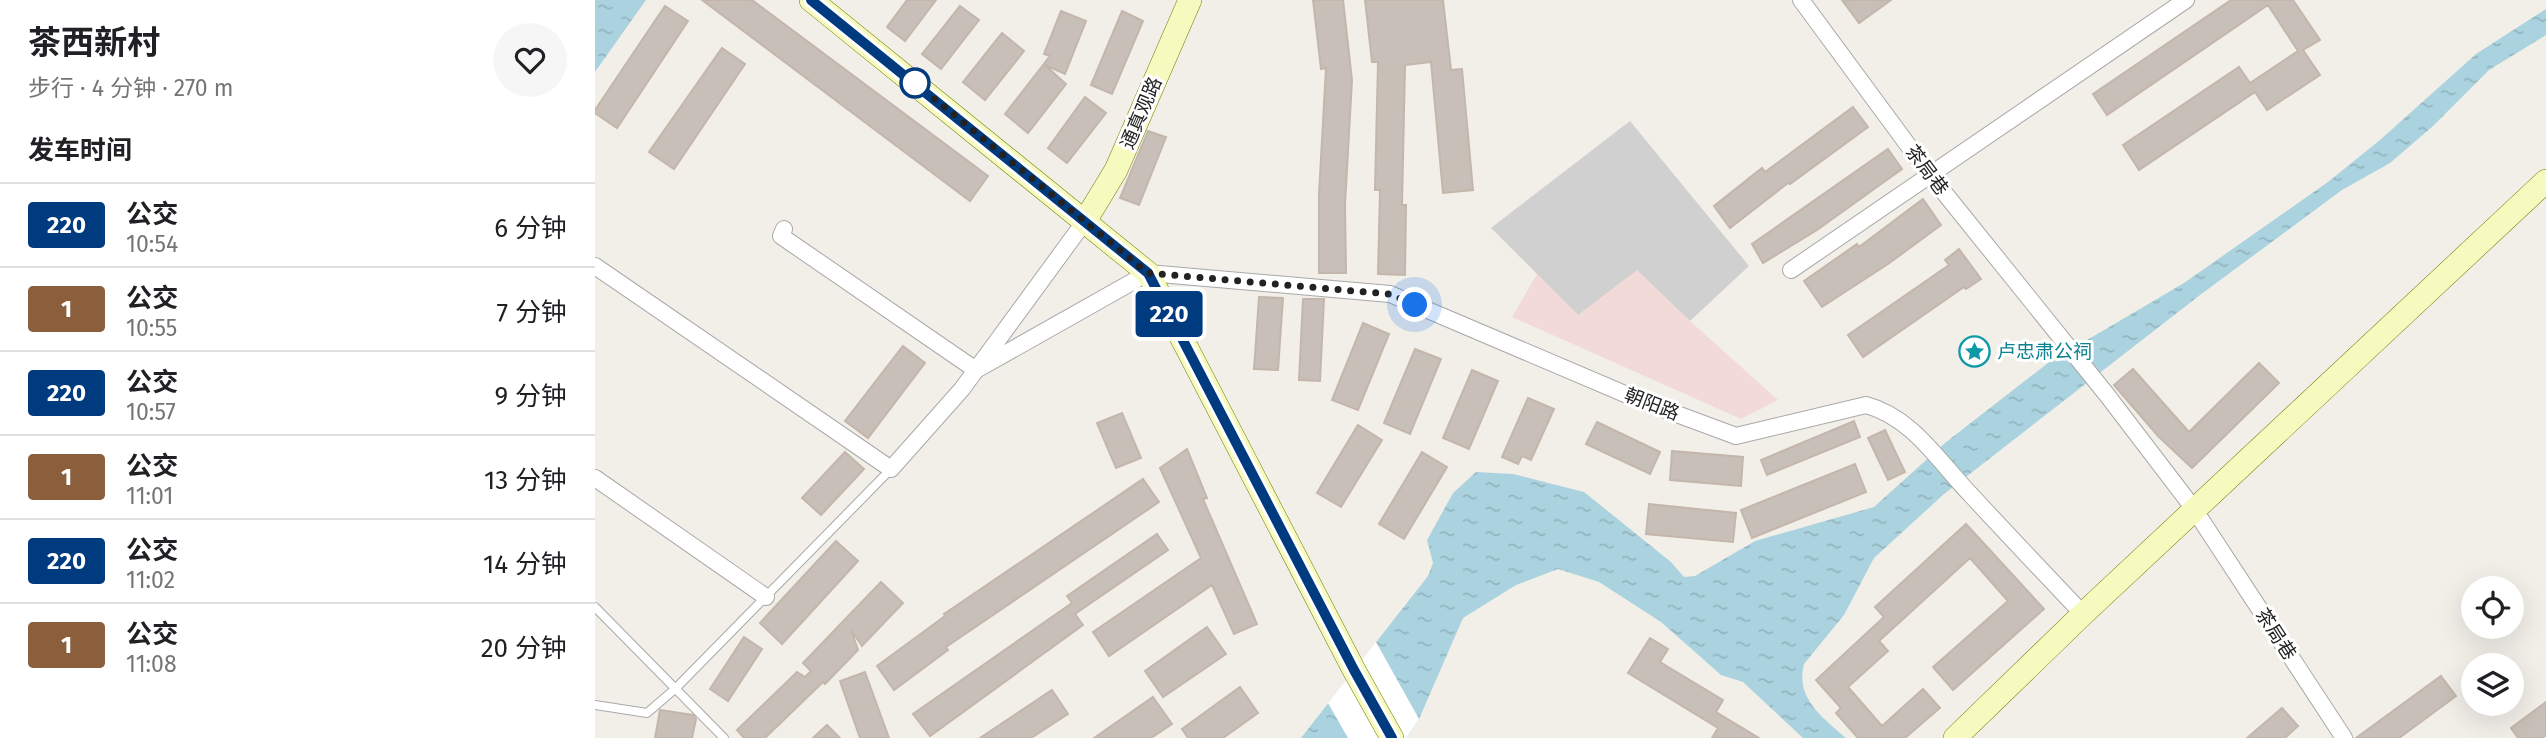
<!DOCTYPE html>
<html lang="zh">
<meta charset="utf-8">
<style>
:root{--surface:#fff;--page:#f6f6f6;--text:#202124;--muted:#757577;--line:#e0e0e0}
body{margin:0;font-family:"Fira Sans","Noto Sans SC",sans-serif;background:var(--page);color:var(--text);height:100vh;display:flex;flex-direction:column;font-size:26px;white-space:nowrap}
*{box-sizing:border-box;margin:0}
p{font-size:23px;color:var(--muted)}
.icon{flex:none;width:38px;height:38px;fill:none;stroke:currentColor;stroke-width:2;stroke-linecap:round;stroke-linejoin:round}
.map{position:relative;flex:1;overflow:hidden}
.sheet{display:flex;flex-direction:column;background:var(--surface);width:595px}
.sheet>*{flex:none}
.badge{padding:0 14px;border-radius:5px;font-size:24px;line-height:46px}
.fabs{position:absolute;left:1866px;top:576px;display:grid;gap:14px}
.fabs a{display:grid;place-items:center;width:63px;height:63px;border-radius:50%;background:var(--surface);box-shadow:0 7px 28px #0002;font-size:35px}
.you{position:absolute;width:35px;height:35px;margin:-18px;border:5px solid #fff;border-radius:50%;background:#1a73e8;box-shadow:0 0 0 10px #1a73e833}
.map>.badge{position:absolute;translate:-50% -50%;box-shadow:0 0 0 4px #fff}
h2{padding:0 28px;font-size:26px;line-height:63px}
.round{display:grid;place-items:center;flex:none;width:74px;height:74px;border-radius:37px;background:var(--page)}
.headline{display:flex;align-items:center;justify-content:space-between;height:119px;padding:0 28px}
h1{font-size:33px;font-weight:700;line-height:52px}
ul{padding:0;list-style:none}
li{display:flex;align-items:center;gap:21px;height:84px;padding:0 28px;border-top:2px solid var(--line)}
li div{flex:1}
li b{display:block;font-size:26px}
li em{font-style:normal}
li .badge{min-width:77px;font-weight:700;text-align:center}
main{display:flex;flex:1;min-height:0}
.map>svg:first-child{display:block}
.commercial{fill:#f2dad9}
.religious{fill:#d0d0d0}
.water{fill:url(#water-ripples)}
.pier{fill:#fff}
.building{fill:#c7bfb8;stroke:#c4b6ab;stroke-width:2}
.lines{fill:none;stroke-linecap:round;stroke-linejoin:round}
.lane-casing{stroke:#a9a9a9;stroke-width:10}
.street-casing{stroke:#a9a9a9;stroke-width:18}
.secondary-casing{stroke:#707d05;stroke-width:24}
.lane{stroke:#fff;stroke-width:8}
.street{stroke:#fff;stroke-width:16}
.secondary{stroke:#f7fabf;stroke-width:23}
.line-casing{stroke:#fff;stroke-width:16}
.line{stroke:#003b80;stroke-width:10}
.walk{stroke:#222;stroke-width:7;stroke-dasharray:0 12.6}
.stop-dot{fill:#fff;stroke:#003b80;stroke-width:3.5}
.labels{text-anchor:middle;dominant-baseline:central;stroke-width:6;stroke-linejoin:round;paint-order:stroke}
.street-label{font-size:19px;fill:#222;stroke:#fff}
.culture-label{font-size:19px;fill:#0d838f;stroke:#fff;text-anchor:start}
</style>
<main>
<section class="sheet">
<div class="headline"><div><h1>茶西新村</h1><p>步行 · 4 分钟 · 270 m</p></div><a class="round"><svg class="icon" aria-label="heart" viewBox="0 0 24 24"><path d="M12 20l-8-8c-3-5 5-10 8-4 3-6 11-1 8 4z"/></svg></a></div>
<h2>发车时间</h2>
<ul>
<li><span class="badge" style="background:#003b80;color:#fff">220</span><div><b>公交</b><p>10:54</p></div><em>6 分钟</em></li>
<li><span class="badge" style="background:#8b5e3c;color:#fff">1</span><div><b>公交</b><p>10:55</p></div><em>7 分钟</em></li>
<li><span class="badge" style="background:#003b80;color:#fff">220</span><div><b>公交</b><p>10:57</p></div><em>9 分钟</em></li>
<li><span class="badge" style="background:#8b5e3c;color:#fff">1</span><div><b>公交</b><p>11:01</p></div><em>13 分钟</em></li>
<li><span class="badge" style="background:#003b80;color:#fff">220</span><div><b>公交</b><p>11:02</p></div><em>14 分钟</em></li>
<li><span class="badge" style="background:#8b5e3c;color:#fff">1</span><div><b>公交</b><p>11:08</p></div><em>20 分钟</em></li>
</ul>
</section>
<div class="map">
<svg width="1951" height="738" viewBox="0 0 1951 738">
<defs>
<pattern id="water-ripples" width="26" height="14" patternUnits="userSpaceOnUse" patternTransform="scale(1.75)"><rect width="26" height="14" fill="#aad3df"/><path d="M2 4q2-2 4 0t4 0M15 11q2-2 4 0t4 0" fill="none" stroke="#92b5bf"/></pattern>
</defs>
<rect width="100%" height="100%" fill="#f2efe9"/>
<!-- commercial -->
<path class="commercial" d="M1042,269L1095,321L1183,400L1146,419L917,317L942,274L983,315Z"/>
<!-- religious -->
<path class="religious" d="M1035,121L1154,266L1095,321L1042,270L983,315L896,228Z"/>
<!-- water -->
<path class="water" d="M0,0H51L0,72Z
M1951,9V35L1894,70L1837,127L1795,163L1747,190L1605,295L1349,494L1279,558L1249,615L1209,664C1200,698 1227,717 1251,738H1208L1148,682L1126,675L1066,622L1004,582L963,569L921,585L868,618L824,719L811,738H706L833,576L838,563L832,540L858,493L881,472L918,474L989,492L1076,562L1089,577L1100,576L1160,541L1279,507L1350,443L1453,363L1589,283L1733,182L1785,140L1881,54Z"/>
<!-- pier -->
<path class="pier" d="M781,642L824,719L811,738H753L733,703Z"/>
<!-- building -->
<path class="building" d="M107,0H157L393,176L375,201Z
M312,0H341L310,41L292,27Z
M718,0H748L757,80L750,205L751,273H724V194L731,68L726,69Z
M770,0H848L856,70L867,69L878,190L848,193L836,62L810,65L807,205H811L810,275L783,274L785,190H780L783,62H777Z
M1247,0H1296L1264,23Z
M1636,0H1698L1725,40L1708,50L1725,75L1672,110L1660,92L1544,170L1528,145L1644,67L1655,83L1703,51L1673,5L1512,115L1498,94Z
M70,6L93,21L22,128L0,113V110Z
M365,6L384,20L346,69L327,54Z
M466,11L491,21L470,74L450,65L471,84L433,133L410,114L455,56L449,54Z
M527,11L548,21L517,94L496,85Z
M407,33L429,51L390,100L368,82Z
M127,48L150,64L79,169L54,152Z
M490,97L511,113L472,163L453,148Z
M1258,107L1273,127L1195,184L1193,183L1135,228L1119,206L1167,168L1170,172Z
M553,131L571,137L544,205L525,198Z
M1293,149L1307,169L1222,230L1168,263L1157,244Z
M1328,199L1346,225L1293,264L1227,307L1209,281L1262,244L1264,247Z
M1364,249L1386,279L1371,289L1369,287L1268,357L1253,335L1354,265L1350,260Z
M664,297L688,298L683,370L659,369Z
M708,299H729L725,381L704,380Z
M768,323L794,334L763,410L737,400Z
M308,346L330,363L273,438L250,421Z
M820,349L846,359L815,434L789,423Z
M1664,363L1684,383L1597,468L1563,436L1519,385L1538,369L1594,432Z
M877,370L903,381L874,449L848,438Z
M933,398L959,409L936,460L927,456L923,464L907,457Z
M527,413L546,458L521,468L502,423Z
M1259,421L1265,437L1172,475L1166,460Z
M1002,422L1065,452L1055,474L991,444Z
M763,425L787,440L746,507L722,493Z
M1290,430L1310,472L1293,480L1273,438Z
M592,449L612,498L608,499L662,624L639,634L617,585L514,656L498,632L606,558L565,468Z
M1077,451L1148,457L1146,486L1075,480Z
M250,452L269,469L226,515L207,498Z
M827,452L852,467L809,539L784,524Z
M1260,464L1271,492L1157,538L1146,510Z
M548,479L564,502L351,647L353,650L299,690L282,666L350,616L349,614Z
M1054,504L1141,513L1138,542L1051,534Z
M1371,524L1449,609L1358,690L1338,667L1413,601L1375,558L1284,641L1293,651L1253,687L1287,726L1328,689L1345,708L1310,738H1263L1241,713L1246,708L1221,680L1289,617L1280,607Z
M562,534L573,550L480,614L488,625L335,736L318,714L477,603L472,596Z
M241,541L263,561L187,644L165,623Z
M286,582L308,603L267,646L256,630L263,650L230,684L228,682L170,738H149L142,730L202,672L210,677L216,671L208,663Z
M612,627L631,654L568,697L550,671Z
M149,637L167,649L133,701L115,689Z
M1055,638L1073,649L1065,662L1128,700L1121,712L1164,738H1117L1123,728L1033,673Z
M270,672L294,738H265L245,681Z
M1846,676L1861,696L1804,738H1761Z
M645,687L663,713L628,738H593L587,729Z
M457,690L473,714L436,738H385Z
M558,697L577,724L556,738H499Z
M1951,702V735L1947,738H1923L1916,728Z
M1687,708L1703,726L1690,738H1652Z
M65,710L98,715L101,719L97,738H60Z
M232,725L245,738H218Z"/>
<g class="lines">
<defs>
<path id="lane" d="M0,607L129,738
M0,705L52,713L81,688L296,469"/>
<path id="street" d="M1206,0L1335,175L1512,395L1599,509L1749,738
M189,229L186,236L381,370L553,273L795,294L1044,400L1141,436L1271,405C1317,417 1344,462 1376,495C1413,535 1450,574 1488,614
M0,266L296,469L367,389L490,221
M1196,270L1591,0
M0,478L171,597"/>
<path id="secondary" d="M216,0L553,273L759,670L797,738
M490,221L521,170L595,0
M1360,738L1488,614L1951,181"/>
</defs>
<!-- lane casing -->
<use href="#lane" class="lane-casing"/>
<!-- street casing -->
<use href="#street" class="street-casing"/>
<!-- secondary casing -->
<use href="#secondary" class="secondary-casing"/>
<!-- lane -->
<use href="#lane" class="lane"/>
<!-- street -->
<use href="#street" class="street"/>
<!-- secondary -->
<use href="#secondary" class="secondary"/>
</g>
<g class="lines">
<defs>
<path id="line" d="M216,0L553,273L759,670L797,738"/>
</defs>
<!-- line casing -->
<use href="#line" class="line-casing"/>
<!-- line -->
<use href="#line" class="line"/>
<!-- walk -->
<path class="walk" d="M320,83L553,273L794,294L820,305"/>
</g>
<!-- icons -->
<defs>
<symbol id="sight-ring" viewBox="-11 -11 22 22"><circle r="9.5" fill="#fff" stroke="#0f9aa8" stroke-width="1.5"/><path d="M0-6L1.8-2.2L6-1.7L2.9 1.2L3.7 5.4L0 3.3L-3.7 5.4L-2.9 1.2L-6-1.7L-1.8-2.2Z" fill="#0f9aa8"/></symbol>
</defs>
<g fill-rule="evenodd">
<use href="#sight-ring" x="1362" y="334" width="35" height="35"/>
</g>
<!-- markers -->
<circle class="stop-dot" cx="320" cy="83" r="14"/>
<g class="labels">
<!-- street labels -->
<g class="street-label">
<text transform="translate(546 113) rotate(-67)">通真观路</text>
<text transform="translate(1332 170) rotate(53)">茶局巷</text>
<text transform="translate(1057 404) rotate(21)">朝阳路</text>
<text transform="translate(1681 634) rotate(57)">茶局巷</text>
</g>
<!-- culture labels -->
<g class="culture-label">
<text x="1402" y="351">卢忠肃公祠</text>
</g>
</g>
</svg>
<div class="fabs">
<a><svg class="icon" aria-label="locate" viewBox="0 0 24 24"><circle cx="12" cy="12" r="6"/><path d="M12 2v4M12 18v4M2 12h4M18 12h4"/></svg></a>
<a><svg class="icon" aria-label="layers" viewBox="0 0 24 24"><path d="M12 4l9 5-9 5-9-5zM3 14l9 5 9-5"/></svg></a>
</div>
<div class="you" style="left:820px;top:305px"></div>
<b class="badge" style="left:574px;top:314px;background:#003b80;color:#fff">220</b>
</div>
</main>
